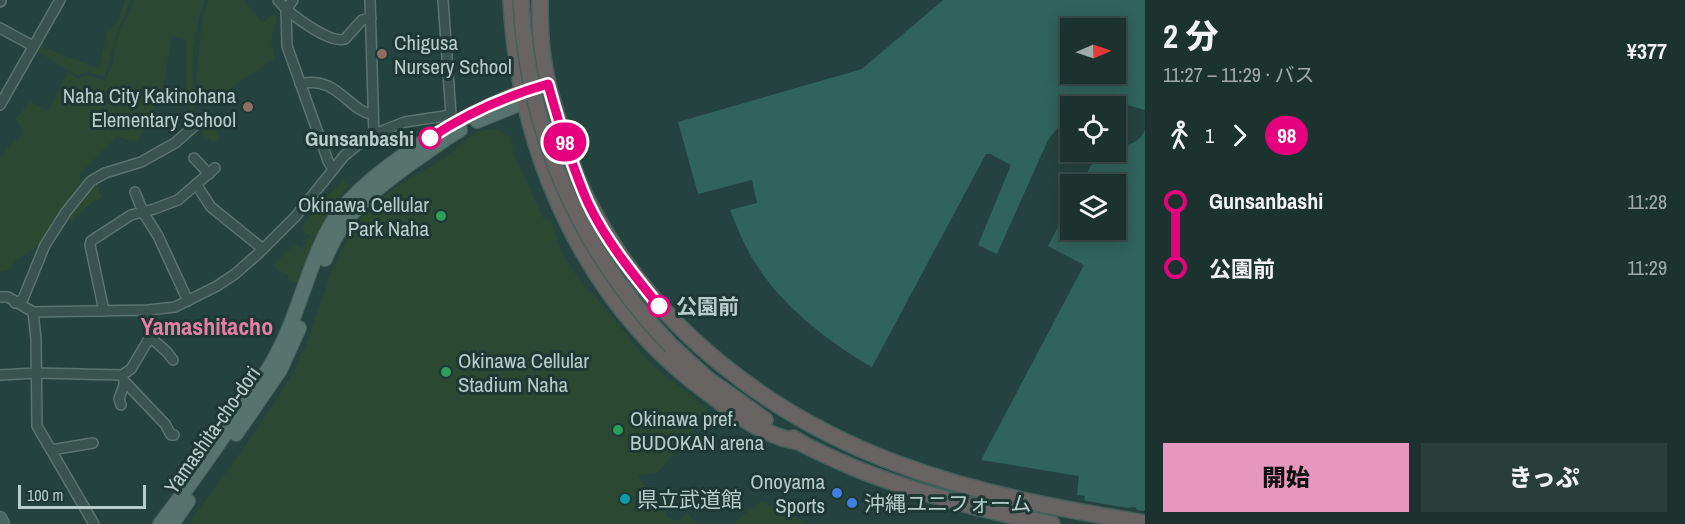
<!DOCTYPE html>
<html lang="ja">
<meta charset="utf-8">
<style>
:root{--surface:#1c322e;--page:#293e3a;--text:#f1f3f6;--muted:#a0aaaa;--line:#3a4d4a;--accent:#e797bd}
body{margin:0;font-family:"Archivo Narrow","Noto Sans JP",sans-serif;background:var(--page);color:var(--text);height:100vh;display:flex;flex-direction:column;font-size:22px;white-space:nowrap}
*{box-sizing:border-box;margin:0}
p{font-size:20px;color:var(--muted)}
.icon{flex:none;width:33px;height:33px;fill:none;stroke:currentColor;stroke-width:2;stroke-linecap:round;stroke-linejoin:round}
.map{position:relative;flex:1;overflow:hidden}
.sheet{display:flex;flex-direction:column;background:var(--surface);width:540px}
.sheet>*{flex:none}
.badge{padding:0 12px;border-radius:20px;font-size:21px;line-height:39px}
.needle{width:39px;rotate:88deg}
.fabs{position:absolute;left:1060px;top:18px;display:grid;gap:12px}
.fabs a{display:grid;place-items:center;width:66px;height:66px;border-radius:0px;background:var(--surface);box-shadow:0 3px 15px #0003,0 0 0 2px var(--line);font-size:30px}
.scale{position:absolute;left:18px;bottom:15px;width:128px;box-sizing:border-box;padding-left:6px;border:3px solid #b6cdca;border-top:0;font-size:16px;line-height:21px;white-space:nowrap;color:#b6cdca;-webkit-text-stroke:4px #1e3834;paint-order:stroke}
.map>.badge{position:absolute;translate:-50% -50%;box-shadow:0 0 0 3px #fff}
.legs{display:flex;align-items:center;gap:9px;height:66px;padding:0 18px;font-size:20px}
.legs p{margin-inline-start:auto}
.head{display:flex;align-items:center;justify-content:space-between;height:102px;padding:0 18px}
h1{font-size:33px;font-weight:800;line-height:45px}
.button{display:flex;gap:12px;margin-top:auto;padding:12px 18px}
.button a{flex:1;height:69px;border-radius:0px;background:var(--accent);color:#111;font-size:24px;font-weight:800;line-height:69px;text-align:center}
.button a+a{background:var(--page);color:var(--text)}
ul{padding:0 18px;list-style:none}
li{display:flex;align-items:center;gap:21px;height:66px;font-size:22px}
li i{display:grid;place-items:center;width:9px;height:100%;margin:0 8px;background:currentColor}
li i::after{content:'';width:15px;height:15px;margin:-8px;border:4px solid;border-radius:50%;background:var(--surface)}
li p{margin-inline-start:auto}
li:first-child i{background:linear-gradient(#0000 50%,currentColor 0)}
li:last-child i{background:linear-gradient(currentColor 50%,#0000 0)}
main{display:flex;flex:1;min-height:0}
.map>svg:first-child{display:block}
.green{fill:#2b4833}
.water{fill:#30635a;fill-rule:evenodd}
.pier{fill:#25433e}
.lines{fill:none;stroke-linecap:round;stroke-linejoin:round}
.minor-casing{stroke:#5a736f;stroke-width:12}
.tertiary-casing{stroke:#5a736f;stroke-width:14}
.secondary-casing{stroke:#5a736f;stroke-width:15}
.primary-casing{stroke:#465f5b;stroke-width:16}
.trunk-casing{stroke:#47605c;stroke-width:18}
.minor{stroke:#39534e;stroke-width:9}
.tertiary{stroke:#39534e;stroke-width:10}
.secondary{stroke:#476662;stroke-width:12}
.primary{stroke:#57736e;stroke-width:14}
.trunk{stroke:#686464;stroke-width:15}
.trunk-bridge-casing{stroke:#47605c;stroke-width:18;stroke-linecap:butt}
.trunk-bridge{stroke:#686464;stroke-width:15}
.line-1-casing{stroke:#fff;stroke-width:14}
.line-1{stroke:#e6007e;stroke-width:9}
.education-dot{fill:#8d6e63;stroke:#1e3834;stroke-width:2}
.stop-1-dot{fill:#fff;stroke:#e6007e;stroke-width:3}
.leisure-dot{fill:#2e9e5b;stroke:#1e3834;stroke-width:2}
.shop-dot{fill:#3f7fe0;stroke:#1e3834;stroke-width:2}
.culture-dot{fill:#0f9aa8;stroke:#1e3834;stroke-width:2}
.labels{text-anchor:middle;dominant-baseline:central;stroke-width:6;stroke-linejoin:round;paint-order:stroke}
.poi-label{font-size:21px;fill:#b6cdca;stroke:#1e3834;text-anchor:start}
.stop-label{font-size:21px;font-weight:bold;fill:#b6cdca;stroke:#1e3834;text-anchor:end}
.street-label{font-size:21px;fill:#b6cdca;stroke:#1e3834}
.quarter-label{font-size:24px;font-weight:bold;fill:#e481a1;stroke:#1e3834}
</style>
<main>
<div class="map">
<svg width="1145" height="524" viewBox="0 0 1145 524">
<rect width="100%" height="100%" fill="#25433e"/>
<!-- green -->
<path class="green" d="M125,0H131L116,35L105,77L89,72L77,75L35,51L38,45L84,63L99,68L107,32L118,22Z
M135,0H205C190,36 191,79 196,117L205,113L220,137L213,142L201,134L206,127C201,123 196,119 192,113C183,99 188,59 186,41L180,37H174L171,41L163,87L147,128L136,141L127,140L117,136L80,173V179L85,189L96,182L102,197L90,204L72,221L68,217L48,240L16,260L11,269L0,272V157L23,132L16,119L30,101L48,111L68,72L78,79L86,74L105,81L112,64L116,40Z
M209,0H244L262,23L274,14L277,17L271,40L274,59L211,101L196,82L202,20Z
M497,129L507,136L510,135L514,155L543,218L545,220L550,219L563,255L578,278L597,298L650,363L708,409L693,422L695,429L658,472L637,476L665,508L666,516L678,522L687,513L697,524H191L194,516C228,469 265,421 294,370C321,321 330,245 371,207C392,187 419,174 443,159C461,146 470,128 497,129Z
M343,180L349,186C325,215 312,247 299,282L291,281L288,278V275L272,266L295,244L302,249L310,236L305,233L302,227C314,209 329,196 343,180Z
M762,501L801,520L803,524H731Z"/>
<!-- water -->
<path class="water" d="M943,0H1145V110L1113,101L1071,106V111L1048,140L997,254L978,245L1011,165L990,154H986L872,367C831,344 781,305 756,264C745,248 738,229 730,210L757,203L752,180L698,194L678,122L862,69ZM1071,28H1116V74H1071Z
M1145,130V524H1078L1085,496L1077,495L1079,476L981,460L1084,265L1048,246L1071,203V230H1116V184H1081L1098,152H1116V148C1128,146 1141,141 1145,130Z"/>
<!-- pier -->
<path class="pier" d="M1081,500L1128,508L1135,507L1137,510L1145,511V524H1075Z"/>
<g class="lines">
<defs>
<path id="minor" d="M278,0C288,13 329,44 345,39L362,20L371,18
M293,0L286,10L287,46L328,161L333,169
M370,0L374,134
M443,0L451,115L453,120
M0,28L33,46
M300,84C337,74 350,113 373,114
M0,105L60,0
M194,158L209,174
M196,184L211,207L263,249
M135,192L143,212L158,236L188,301
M0,297H8L33,312L148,310L175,307L217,286L235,274L259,253L296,216L344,156L361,142L374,134L405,122L451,115
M15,303L23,299L45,245L66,212L91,181L105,173L141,162L175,143L199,122
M104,311L90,245L91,241L131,215L154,209L178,200L215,168
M33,312L36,339L37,426L94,524
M150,337L167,352L173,360
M0,375L36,373L122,375L131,369L150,337L148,310
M122,375L124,381L165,424L171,435H174
M121,405L119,399L125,382
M51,450L93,443"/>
<path id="tertiary" d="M0,1V0"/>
<path id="secondary" d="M0,518L3,524"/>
<path id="primary" d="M477,121L524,102L533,95
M325,259C344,211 374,190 414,161C429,151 444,139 460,130
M236,434L280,370L299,328
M160,524C186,491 210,456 234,421C249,398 266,376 278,352C299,313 307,269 328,230C357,174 473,106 533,89
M172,524L188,501"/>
<path id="trunk" d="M511,0C519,153 585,305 712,396C740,417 765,436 799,442
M540,0C540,17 540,33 542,50C545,77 553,103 561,129C569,154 577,182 590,205C655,329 769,416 898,464C978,494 1061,509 1145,523
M671,346L706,378L765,420
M793,438C808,448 826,455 843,463C909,492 981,510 1052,524"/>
</defs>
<!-- minor casing -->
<use href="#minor" class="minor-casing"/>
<!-- tertiary casing -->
<use href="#tertiary" class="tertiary-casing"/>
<!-- secondary casing -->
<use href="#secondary" class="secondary-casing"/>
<!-- primary casing -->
<use href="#primary" class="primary-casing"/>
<!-- trunk casing -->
<use href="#trunk" class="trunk-casing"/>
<!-- minor -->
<use href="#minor" class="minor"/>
<!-- tertiary -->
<use href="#tertiary" class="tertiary"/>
<!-- secondary -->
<use href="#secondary" class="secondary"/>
<!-- primary -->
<use href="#primary" class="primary"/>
<!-- trunk -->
<use href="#trunk" class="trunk"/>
<defs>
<path id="trunk-bridge" d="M521,0C527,132 580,251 671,346"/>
</defs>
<!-- trunk-bridge casing -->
<use href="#trunk-bridge" class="trunk-bridge-casing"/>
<!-- trunk-bridge -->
<use href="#trunk-bridge" class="trunk-bridge"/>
</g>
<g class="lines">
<defs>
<path id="line-1" d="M430,138C466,114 506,96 548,84C559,124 571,165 588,203C606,241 633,274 659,306"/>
</defs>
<!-- line-1 casing -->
<use href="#line-1" class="line-1-casing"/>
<!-- line-1 -->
<use href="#line-1" class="line-1"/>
</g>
<!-- markers -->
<g class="education-dot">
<circle cx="382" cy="54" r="6"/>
<circle cx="248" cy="107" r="6"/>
</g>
<g class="stop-1-dot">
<circle cx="430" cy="138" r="10"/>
<circle cx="659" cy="306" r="10"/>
</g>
<g class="leisure-dot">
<circle cx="441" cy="216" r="6"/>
<circle cx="446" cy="372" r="6"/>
<circle cx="618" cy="430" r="6"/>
</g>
<g class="shop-dot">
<circle cx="837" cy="493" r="6"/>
<circle cx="852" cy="503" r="6"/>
</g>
<circle class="culture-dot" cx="625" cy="499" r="6"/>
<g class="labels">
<!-- poi labels -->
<g class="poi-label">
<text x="394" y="42">Chigusa<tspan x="394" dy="24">Nursery School</tspan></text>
<text x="236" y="95" text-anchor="end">Naha City Kakinohana<tspan x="236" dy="24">Elementary School</tspan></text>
<text x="429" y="204" text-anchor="end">Okinawa Cellular<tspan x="429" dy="24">Park Naha</tspan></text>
<text x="458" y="360">Okinawa Cellular<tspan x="458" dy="24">Stadium Naha</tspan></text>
<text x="630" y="418">Okinawa pref.<tspan x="630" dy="24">BUDOKAN arena</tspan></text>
<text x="825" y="481" text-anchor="end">Onoyama<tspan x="825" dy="24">Sports</tspan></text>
<text x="637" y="499">県立武道館</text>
<text x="864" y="503">沖縄ユニフォーム</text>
</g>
<!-- stop labels -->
<g class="stop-label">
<text x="414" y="138">Gunsanbashi</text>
<text x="676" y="306" text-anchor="start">公園前</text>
</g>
<!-- street labels -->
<g class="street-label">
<text transform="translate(212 430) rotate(-55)">Yamashita-cho-dori</text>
</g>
<!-- quarter labels -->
<g class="quarter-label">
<text x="207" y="326">Yamashitacho</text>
</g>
</g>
</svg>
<div class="fabs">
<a><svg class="needle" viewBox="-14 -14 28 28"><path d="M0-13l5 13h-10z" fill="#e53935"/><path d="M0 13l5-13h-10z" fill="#a0aaaa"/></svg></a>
<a><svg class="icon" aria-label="locate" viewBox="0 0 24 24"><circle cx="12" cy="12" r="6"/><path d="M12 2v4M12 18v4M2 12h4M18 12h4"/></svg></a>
<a><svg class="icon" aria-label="layers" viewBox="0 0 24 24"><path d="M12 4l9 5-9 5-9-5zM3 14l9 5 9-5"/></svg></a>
</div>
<div class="scale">100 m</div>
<b class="badge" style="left:565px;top:142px;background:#e6007e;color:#fff">98</b>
</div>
<section class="sheet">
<div class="head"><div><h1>2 分</h1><p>11:27 – 11:29 · バス</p></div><b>¥377</b></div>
<div class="legs"><svg class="icon" aria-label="walk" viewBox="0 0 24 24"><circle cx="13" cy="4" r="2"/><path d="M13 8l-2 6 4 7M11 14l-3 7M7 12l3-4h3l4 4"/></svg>1<svg class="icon" aria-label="forward" viewBox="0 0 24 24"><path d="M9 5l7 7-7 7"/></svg><b class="badge" style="background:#e6007e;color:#fff">98</b></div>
<ul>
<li><i style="color:#e6007e"></i><b>Gunsanbashi</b><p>11:28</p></li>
<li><i style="color:#e6007e"></i><b>公園前</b><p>11:29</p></li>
</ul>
<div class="button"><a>開始</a><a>きっぷ</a></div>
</section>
</main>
